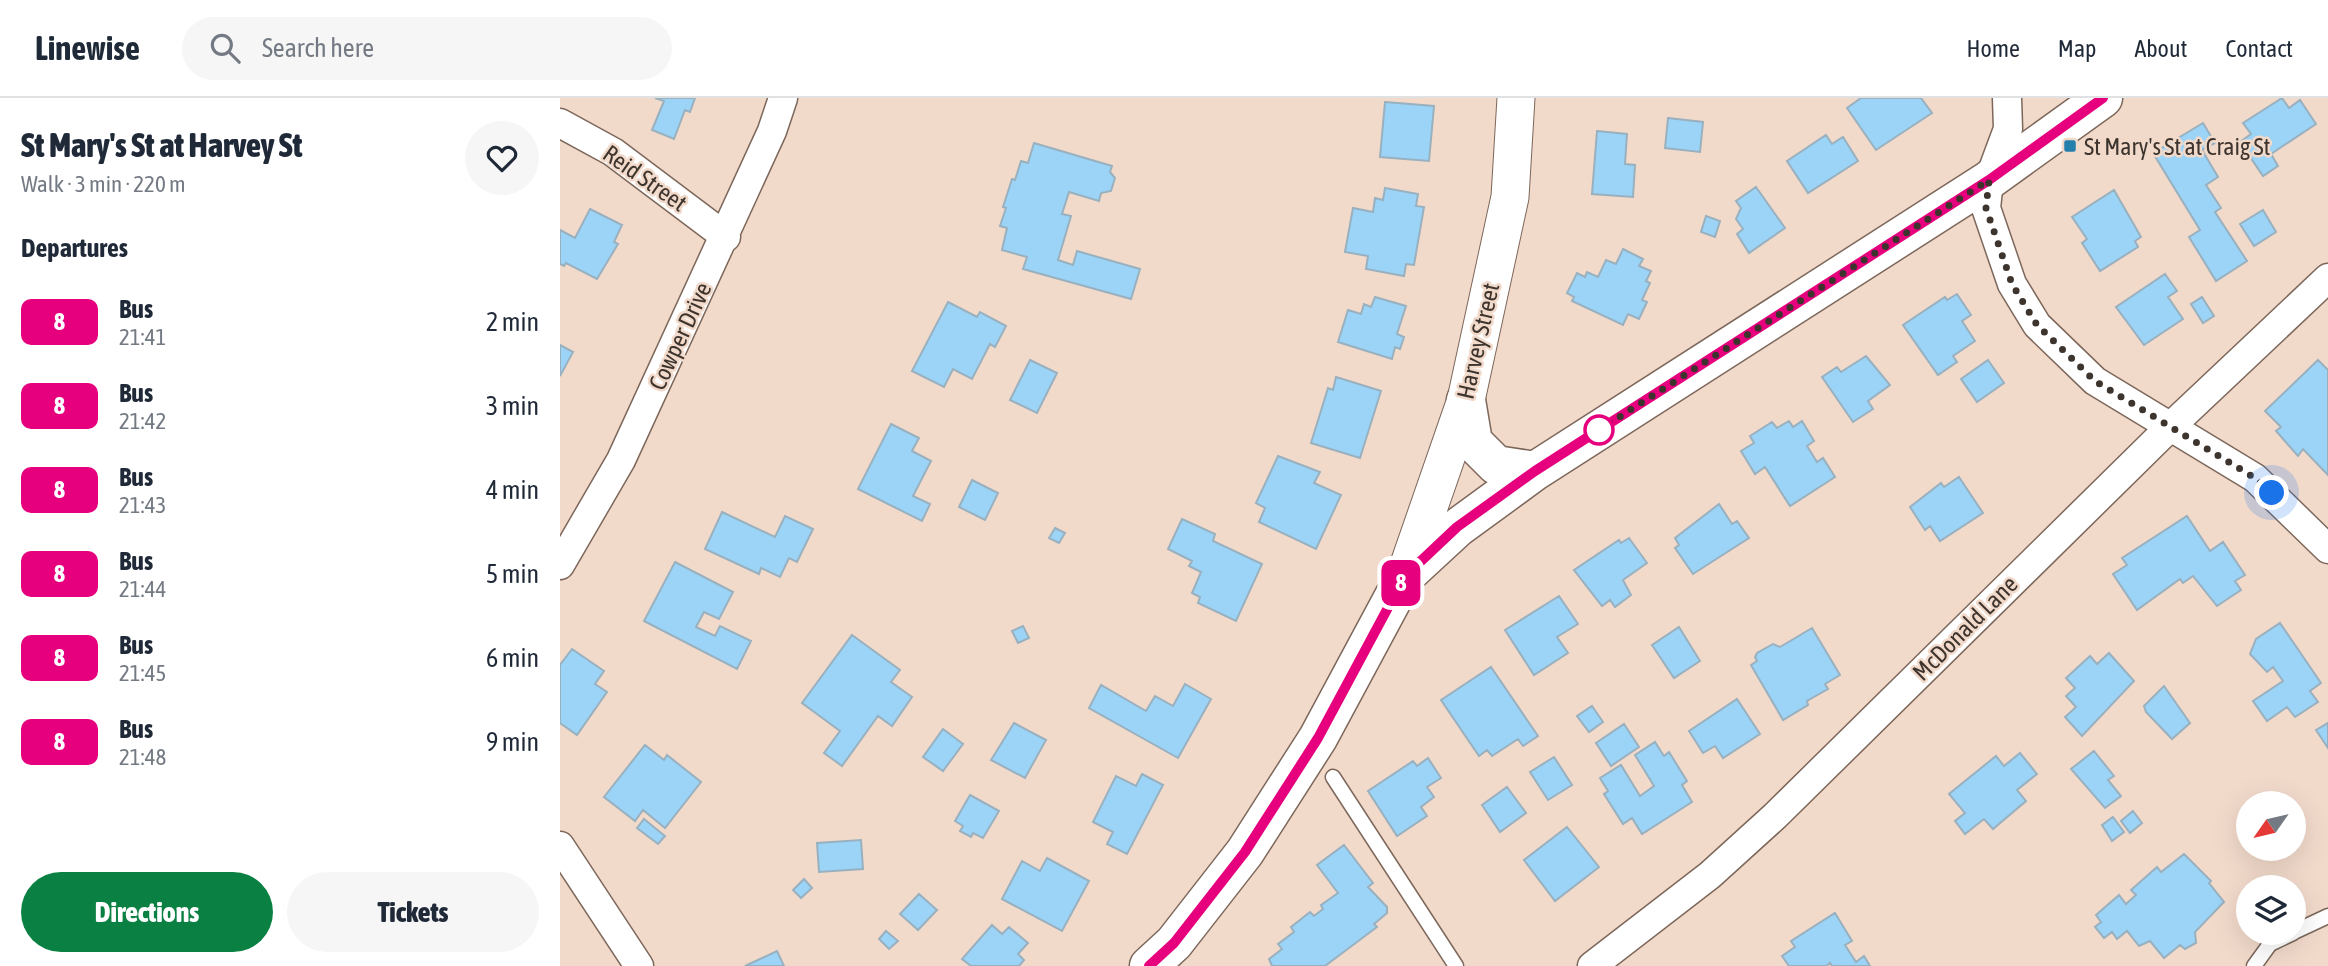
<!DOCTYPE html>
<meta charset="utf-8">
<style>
:root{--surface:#fff;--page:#f6f6f7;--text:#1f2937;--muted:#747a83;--line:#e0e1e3;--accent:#0b8043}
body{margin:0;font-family:"Asap Condensed",sans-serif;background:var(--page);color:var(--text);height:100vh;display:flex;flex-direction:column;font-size:26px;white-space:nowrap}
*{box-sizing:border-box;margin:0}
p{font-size:23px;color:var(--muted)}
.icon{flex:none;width:38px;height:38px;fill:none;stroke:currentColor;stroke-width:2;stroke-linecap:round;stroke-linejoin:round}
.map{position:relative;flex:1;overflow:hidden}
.drawer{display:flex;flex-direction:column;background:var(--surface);width:560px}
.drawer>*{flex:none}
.badge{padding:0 14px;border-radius:10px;font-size:24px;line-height:46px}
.needle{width:46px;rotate:236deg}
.tools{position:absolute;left:1676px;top:693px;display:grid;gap:14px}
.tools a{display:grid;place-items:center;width:70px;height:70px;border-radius:50%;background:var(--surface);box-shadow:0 7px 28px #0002;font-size:35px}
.you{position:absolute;width:35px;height:35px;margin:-18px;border:5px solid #fff;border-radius:50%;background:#1a73e8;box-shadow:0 0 0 10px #1a73e833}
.map>.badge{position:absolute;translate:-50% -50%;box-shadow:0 0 0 4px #fff}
h2{padding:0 21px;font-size:26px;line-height:63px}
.round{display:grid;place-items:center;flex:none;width:74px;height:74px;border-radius:37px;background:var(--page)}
.overview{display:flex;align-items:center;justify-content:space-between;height:119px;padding:0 21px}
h1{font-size:33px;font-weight:800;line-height:52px}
.primary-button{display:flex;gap:14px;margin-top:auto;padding:14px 21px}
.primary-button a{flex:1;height:80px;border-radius:42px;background:var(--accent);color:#fff;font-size:28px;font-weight:800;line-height:80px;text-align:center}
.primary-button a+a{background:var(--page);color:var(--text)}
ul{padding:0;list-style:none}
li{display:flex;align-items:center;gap:21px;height:84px;padding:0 21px}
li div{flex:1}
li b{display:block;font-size:26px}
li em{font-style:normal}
li .badge{min-width:77px;font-weight:700;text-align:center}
header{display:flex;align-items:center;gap:42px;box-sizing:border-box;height:98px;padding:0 35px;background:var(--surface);border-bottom:2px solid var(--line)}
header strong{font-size:33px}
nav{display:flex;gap:38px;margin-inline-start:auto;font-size:24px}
.search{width:490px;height:63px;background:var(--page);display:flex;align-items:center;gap:18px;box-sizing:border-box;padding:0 24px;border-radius:38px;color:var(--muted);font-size:26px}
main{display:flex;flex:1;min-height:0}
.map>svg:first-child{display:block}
.building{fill:#9bd4f6;stroke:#99b0bf;stroke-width:2}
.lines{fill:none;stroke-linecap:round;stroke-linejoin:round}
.service-casing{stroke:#7c675a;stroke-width:17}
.minor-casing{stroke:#7c675a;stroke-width:31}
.tertiary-casing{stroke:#7c675a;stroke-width:39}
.secondary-casing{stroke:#7c675a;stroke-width:41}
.service{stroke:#fff;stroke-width:14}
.minor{stroke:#fff;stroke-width:28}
.tertiary{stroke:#fff;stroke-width:37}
.secondary{stroke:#fff;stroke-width:38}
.line-casing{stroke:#fff;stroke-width:16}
.line{stroke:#e6007e;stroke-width:10}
.walk{stroke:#3d342e;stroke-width:7;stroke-dasharray:0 12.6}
.poi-dot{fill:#247fad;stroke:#f2dacb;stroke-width:2.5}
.stop-dot{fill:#fff;stroke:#e6007e;stroke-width:3.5}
.labels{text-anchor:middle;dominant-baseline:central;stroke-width:5;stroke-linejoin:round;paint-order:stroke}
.poi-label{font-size:24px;fill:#3d342e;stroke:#f2dacb;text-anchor:start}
.street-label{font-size:24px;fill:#3d342e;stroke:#f2dacb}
</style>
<header>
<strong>Linewise</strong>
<div class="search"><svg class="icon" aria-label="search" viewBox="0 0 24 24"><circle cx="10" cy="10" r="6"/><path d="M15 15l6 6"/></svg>Search here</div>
<nav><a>Home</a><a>Map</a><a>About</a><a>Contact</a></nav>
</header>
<main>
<section class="drawer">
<div class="overview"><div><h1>St Mary's St at Harvey St</h1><p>Walk · 3 min · 220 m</p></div><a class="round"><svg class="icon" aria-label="heart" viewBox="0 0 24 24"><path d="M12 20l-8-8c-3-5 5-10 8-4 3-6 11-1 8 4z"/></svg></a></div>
<h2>Departures</h2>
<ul>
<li><span class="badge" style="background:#e6007e;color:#fff">8</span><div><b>Bus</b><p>21:41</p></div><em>2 min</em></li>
<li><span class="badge" style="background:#e6007e;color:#fff">8</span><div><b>Bus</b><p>21:42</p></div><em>3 min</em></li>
<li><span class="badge" style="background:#e6007e;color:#fff">8</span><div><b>Bus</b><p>21:43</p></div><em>4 min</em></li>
<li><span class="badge" style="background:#e6007e;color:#fff">8</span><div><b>Bus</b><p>21:44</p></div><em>5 min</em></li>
<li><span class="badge" style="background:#e6007e;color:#fff">8</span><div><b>Bus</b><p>21:45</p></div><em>6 min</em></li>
<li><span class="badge" style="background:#e6007e;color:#fff">8</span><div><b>Bus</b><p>21:48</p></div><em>9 min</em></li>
</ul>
<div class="primary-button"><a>Directions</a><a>Tickets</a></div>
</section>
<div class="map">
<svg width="1768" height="868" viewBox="0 0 1768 868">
<rect width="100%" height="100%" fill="#f2dacb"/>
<!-- building -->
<path class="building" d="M95,0H135L130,14L125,12L114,41L92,32L104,3Z
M1301,0H1361L1372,15L1316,52L1287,10Z
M1722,0L1729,10L1740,2L1756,26L1711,56L1718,68L1703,78L1680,44L1691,36L1683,25Z
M825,4L874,8L869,63L820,59Z
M1108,20L1143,24L1140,54L1105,50Z
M1643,25L1655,45L1642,52L1658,79L1646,87L1661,110L1655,114L1687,163L1656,183L1629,139L1640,132L1593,55Z
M1037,33L1067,36L1065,66L1075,67L1073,99L1032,96Z
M1266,37L1272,46L1283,39L1298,63L1248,95L1227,63Z
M474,45L552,68L550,74L555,80L551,93L541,95L539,103L509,94L502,116L511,118L498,162L513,167L517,153L580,171L571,201L463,171L467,159L442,152L447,130L440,128L446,110L443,109L452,81L455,82L461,63L468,65Z
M1196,89L1225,130L1189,155L1177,136L1183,131L1176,121L1181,110L1176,103Z
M825,90L858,96L856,108L864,109L854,167L846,166L844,178L806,171L808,158L785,154L793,110L813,114L815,100L823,102Z
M1554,92L1581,139L1575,143L1578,149L1540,173L1522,145L1527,141L1512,119Z
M30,111L62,127L54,144L58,146L37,181L6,165L4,168L0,166V132L15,140Z
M1703,112L1716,134L1694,148L1680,126Z
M1146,118L1160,123L1155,139L1141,134Z
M1063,151L1083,161L1079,168L1091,173L1086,183L1090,185L1082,202L1087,204L1079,221L1068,216L1063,227L1012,203L1014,199L1007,195L1017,175L1025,179L1027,174L1038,179L1046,162L1056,166Z
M1605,176L1617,193L1608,199L1623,221L1584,247L1556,209Z
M1397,196L1411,217L1402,223L1415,243L1393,258L1397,264L1378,277L1343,227L1385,199L1387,202Z
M815,199L846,208L837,236L844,239L840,251L835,249L832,261L778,244L788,212L801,216L804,206L811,209Z
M1642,199L1654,218L1643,225L1631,206Z
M388,204L417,219L420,214L446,228L435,249L430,246L412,281L393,271L384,289L352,273Z
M0,247L13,254L0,278Z
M1306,258L1330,287L1308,303L1313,311L1293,324L1262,279L1277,269L1281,274Z
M470,262L497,275L477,315L450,302Z
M1428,262L1444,285L1417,304L1401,281Z
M1758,262L1768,272V377L1743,351L1738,358L1716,333L1721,329L1705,313Z
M776,279L821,293L800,360L751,345L768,290L773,292Z
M1229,323L1233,329L1242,323L1254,343L1247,348L1257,364L1263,360L1275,379L1230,408L1205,369L1195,376L1181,353L1194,345L1190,338L1212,324L1217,330Z
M331,326L359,340L352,353L371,363L353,398L370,406L362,423L298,391Z
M718,358L760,374L754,385L781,397L756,451L699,424L705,410L696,405Z
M1399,379L1423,415L1380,443L1370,428L1365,432L1350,409L1381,385L1384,389Z
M412,382L438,395L425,422L399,409Z
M1159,406L1172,426L1177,423L1189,440L1133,476L1115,450L1119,447L1115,440Z
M162,414L215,439L225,418L253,431L237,464L229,460L220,479L201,470L199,476L145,451Z
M1627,418L1650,453L1663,444L1685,477L1675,483L1681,492L1657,508L1633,478L1623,485L1620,481L1577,512L1553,476L1567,467L1562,460Z
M622,421L655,436L653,443L702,466L676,523L638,505L640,499L632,495L641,474L629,468L632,463L608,451Z
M495,430L505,435L499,445L489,440Z
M1069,440L1087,465L1063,482L1071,497L1055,509L1050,502L1042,508L1014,472L1059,442L1061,445Z
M115,464L173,494L159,521L144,514L136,529L155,538L160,528L191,543L177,571L84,523Z
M999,498L1018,526L997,539L1008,555L974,577L945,532Z
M1720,525L1761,585L1750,593L1758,604L1735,619L1727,609L1707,623L1693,603L1723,583L1713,569L1707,574L1690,556L1696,541Z
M463,528L469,540L458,545L452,533Z
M1119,529L1140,563L1114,580L1092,547Z
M1252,530L1280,577L1265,586L1268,591L1247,603L1248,607L1223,622L1191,567L1197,563L1195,559L1197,555L1213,546L1220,549Z
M292,537L340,572L331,584L352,599L332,628L318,618L282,668L264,655L280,633L242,605Z
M12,551L44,573L35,586L47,594L17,637L0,625V567Z
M1549,555L1574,583L1522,638L1505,619L1516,609L1506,598L1515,590L1506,580L1530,558L1537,566Z
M931,569L978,638L963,648L958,641L932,658L927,652L919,658L881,602Z
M625,586L651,601L618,660L529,610L541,587L586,613L595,598L613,608Z
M1604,588L1630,625L1612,641L1586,614L1584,608Z
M1177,601L1200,636L1163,660L1155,648L1143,655L1129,633Z
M1032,608L1043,624L1029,634L1017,618Z
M454,625L486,642L465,680L431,662Z
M1768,625V650L1756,632Z
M1064,626L1079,649L1051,668L1036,645Z
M383,631L403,646L383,673L363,659Z
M1095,644L1104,658L1109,654L1127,683L1122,687L1132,704L1082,736L1072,720L1063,726L1044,696L1048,693L1040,680L1061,667L1080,698L1094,688L1075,657Z
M85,647L104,662L107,657L141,684L105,730L83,712L75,723L44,699Z
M1534,653L1554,678L1548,682L1561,698L1545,710L1511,671Z
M1460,655L1477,676L1457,692L1466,703L1433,731L1424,721L1405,736L1395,723L1405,715L1389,696L1436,658L1444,668Z
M994,659L1012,687L988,702L970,674Z
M868,660L881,680L867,689L874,699L861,709L867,718L837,738L808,693L853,663L857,668Z
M582,676L603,687L567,756L547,746L553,734L533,724L556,678L576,688Z
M947,689L966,715L940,734L922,707Z
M410,697L439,713L423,740L413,735L411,739L400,733L403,728L395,723Z
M1573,713L1582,725L1570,735L1561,723Z
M1553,719L1564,734L1552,743L1542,727Z
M84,721L105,738L98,746L77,730Z
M1007,729L1039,769L995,803L964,762Z
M301,742L303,771L259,774L257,745Z
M784,747L813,785L808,789L827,809V815L814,826L817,829L765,868H712L709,861L722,851L718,846L734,834L731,829L750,814L754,818L763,811L761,807L778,795L757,767Z
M1624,756L1651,783L1649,785L1664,804L1635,834L1636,845L1625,851L1620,847L1604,860L1590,843L1579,848L1567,833L1557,841L1552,834L1544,840L1535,829L1541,824L1536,817L1559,797L1566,806L1576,797L1571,792L1597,769L1601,774Z
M487,760L529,783L502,833L442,801L462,763L480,773Z
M244,781L252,790L241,800L233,792Z
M359,796L377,812L358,832L340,816Z
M1275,815L1292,843L1285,847L1296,864L1304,858L1310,868H1272L1270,865L1266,868H1229L1222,858L1235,849L1231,843Z
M432,827L442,836L449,829L468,845L458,856L464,862L459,868H411L402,861Z
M326,833L338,843L329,851L319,841Z
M217,853L224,868H185Z"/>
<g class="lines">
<defs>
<path id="service" d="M773,679L896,868
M1734,834L1768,818
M1694,868L1710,846L1733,835"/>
<path id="minor" d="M1447,0L1448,31L1429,82L1426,110L1452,186L1477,227L1535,283L1695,380L1768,451
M0,25L53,54L166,139
M0,467L61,362L212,33L223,0
M0,748L79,868
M1032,868L1150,777L1215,718L1609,330L1768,180"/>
<path id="tertiary" d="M845,478L906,302L950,99L956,0"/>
<path id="secondary" d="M906,302L913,344L936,367L975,373
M589,868L614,845L685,754L758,640L845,478L897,430L975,373L1429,82L1543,0"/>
</defs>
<!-- service casing -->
<use href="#service" class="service-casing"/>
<!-- minor casing -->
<use href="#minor" class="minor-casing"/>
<!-- tertiary casing -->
<use href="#tertiary" class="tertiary-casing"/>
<!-- secondary casing -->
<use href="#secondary" class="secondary-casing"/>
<!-- service -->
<use href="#service" class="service"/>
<!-- minor -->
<use href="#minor" class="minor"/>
<!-- tertiary -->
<use href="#tertiary" class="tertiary"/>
<!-- secondary -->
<use href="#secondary" class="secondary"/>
</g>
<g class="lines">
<defs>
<path id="line" d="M589,868L614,845L685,754L758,640L845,478L897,429L975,373L1429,82L1543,0"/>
</defs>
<!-- line casing -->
<use href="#line" class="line-casing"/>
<!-- line -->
<use href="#line" class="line"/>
<!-- walk -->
<path class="walk" d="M1039,332L1429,82L1426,110L1452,186L1477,227L1535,283L1695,380L1712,395"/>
</g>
<!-- markers -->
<rect class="poi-dot" x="1503" y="41" width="14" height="14" rx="3.5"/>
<circle class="stop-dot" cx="1039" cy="332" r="14"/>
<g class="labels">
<!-- poi labels -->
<g class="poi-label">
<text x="1524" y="48">St Mary's St at Craig St</text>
</g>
<!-- street labels -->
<g class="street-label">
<text transform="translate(85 80) rotate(35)">Reid Street</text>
<text transform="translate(120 238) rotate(-65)">Cowper Drive</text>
<text transform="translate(918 243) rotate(-77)">Harvey Street</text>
<text transform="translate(1405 530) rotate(-45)">McDonald Lane</text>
</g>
</g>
</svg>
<div class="tools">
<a><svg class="needle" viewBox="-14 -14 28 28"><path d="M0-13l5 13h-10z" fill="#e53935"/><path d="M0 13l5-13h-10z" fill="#747a83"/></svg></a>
<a><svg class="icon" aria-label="layers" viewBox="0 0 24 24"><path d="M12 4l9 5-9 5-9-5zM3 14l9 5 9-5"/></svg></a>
</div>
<div class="you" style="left:1712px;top:395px"></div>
<b class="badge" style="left:841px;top:485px;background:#e6007e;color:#fff">8</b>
</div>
</main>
